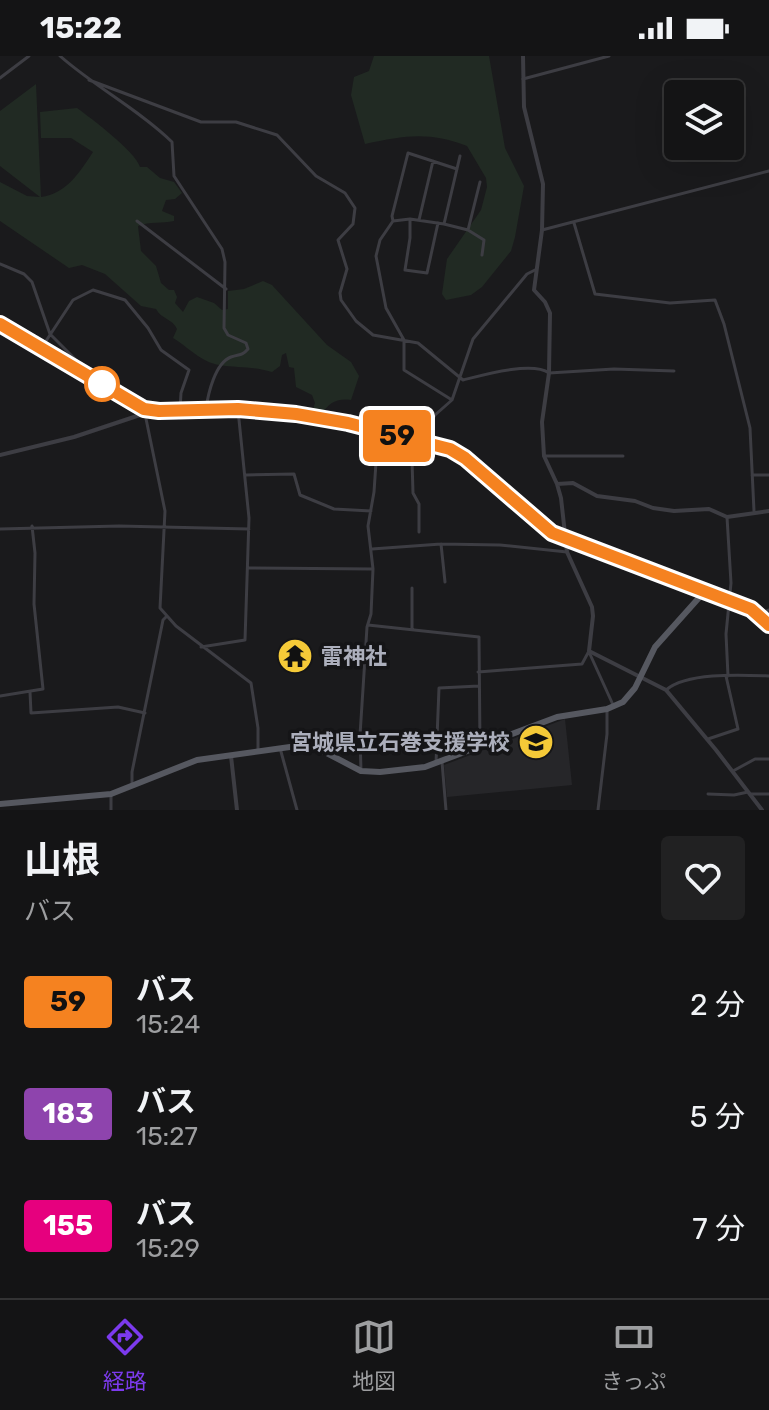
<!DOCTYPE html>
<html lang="ja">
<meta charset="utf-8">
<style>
:root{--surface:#141415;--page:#212122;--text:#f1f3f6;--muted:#9d9ea0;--line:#333334;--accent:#7c3aed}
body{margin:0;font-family:Rubik,"Noto Sans JP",sans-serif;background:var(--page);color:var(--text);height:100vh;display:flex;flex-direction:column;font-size:30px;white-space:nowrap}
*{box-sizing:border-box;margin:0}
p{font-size:26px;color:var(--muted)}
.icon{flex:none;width:44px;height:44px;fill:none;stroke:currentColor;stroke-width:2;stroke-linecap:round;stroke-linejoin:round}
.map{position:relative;height:754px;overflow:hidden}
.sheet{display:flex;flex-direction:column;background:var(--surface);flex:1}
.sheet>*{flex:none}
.badge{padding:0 16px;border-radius:6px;font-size:28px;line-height:52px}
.tools{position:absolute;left:664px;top:24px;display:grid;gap:16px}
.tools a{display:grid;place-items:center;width:80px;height:80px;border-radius:8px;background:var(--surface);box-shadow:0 8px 32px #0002,0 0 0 2px var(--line);font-size:40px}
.map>.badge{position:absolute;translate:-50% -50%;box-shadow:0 0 0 4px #fff}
.round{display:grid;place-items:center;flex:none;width:84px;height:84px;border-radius:8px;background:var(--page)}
.summary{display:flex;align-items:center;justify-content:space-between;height:136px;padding:0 24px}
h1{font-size:38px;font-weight:700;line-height:60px}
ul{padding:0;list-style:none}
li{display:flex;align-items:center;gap:24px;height:112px;padding:0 24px}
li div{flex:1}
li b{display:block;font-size:30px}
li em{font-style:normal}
li .badge{min-width:88px;font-weight:700;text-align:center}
.status{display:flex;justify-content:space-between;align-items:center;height:56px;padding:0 40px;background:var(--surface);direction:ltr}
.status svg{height:22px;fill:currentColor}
.menu{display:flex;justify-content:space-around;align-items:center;height:112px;border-top:2px solid var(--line);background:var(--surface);font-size:22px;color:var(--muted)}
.menu a{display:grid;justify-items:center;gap:4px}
.menu .active{color:var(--accent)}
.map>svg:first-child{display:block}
.built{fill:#262629}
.green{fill:#212a23}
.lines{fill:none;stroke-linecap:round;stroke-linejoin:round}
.minor{stroke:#3d3d43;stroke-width:3}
.tertiary{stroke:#3d3d43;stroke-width:4}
.primary{stroke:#565860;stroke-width:6}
.trunk{stroke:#5e6069;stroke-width:7}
.line-casing{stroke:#fff;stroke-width:18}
.line{stroke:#f58220;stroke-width:12}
.stop-dot{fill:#fff;stroke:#f58220;stroke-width:4}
.labels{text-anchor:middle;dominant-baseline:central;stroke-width:7;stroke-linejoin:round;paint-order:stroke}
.poi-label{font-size:22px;font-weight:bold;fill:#acafbc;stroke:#151517;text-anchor:start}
</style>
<div class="status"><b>15:22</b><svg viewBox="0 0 49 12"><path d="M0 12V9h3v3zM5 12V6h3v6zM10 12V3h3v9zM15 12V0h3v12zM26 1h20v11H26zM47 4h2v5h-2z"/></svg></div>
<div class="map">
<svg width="769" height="754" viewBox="0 0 769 754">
<rect width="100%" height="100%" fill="#1a1a1c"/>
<!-- built -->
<path class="built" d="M565,663L572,729L447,741L444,709Z"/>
<!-- green -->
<path class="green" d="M374,0H489L505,92L524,130L515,181L511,195L482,231L471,239L446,244L442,238L447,203L481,154L487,131L486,122L467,90C428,75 404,80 365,88L351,39L354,21L369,15Z
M36,28L41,141C66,138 80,116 93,96L71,82H41L40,56L77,52C92,63 135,95 140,111H147L160,122L174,126L182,137L175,143L166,144L162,155L174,160V165C162,168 150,165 138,170L141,195L156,210L161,227L169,234H174L177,241L175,247L183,256L189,245L197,241L214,247L222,254L228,253V235L244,233L263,225L272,229L327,289L351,306L359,320L351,344C336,342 329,347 321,359H316L313,353L315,347L312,339L296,331L294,312L289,311L286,297L282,299L280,310L272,316C252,310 238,312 219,309C201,306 188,291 173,282L177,273C173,263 161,263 156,253L141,250L105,218L82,209L69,212L0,165V126L27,140L40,141L0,110V55Z"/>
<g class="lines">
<!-- minor -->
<path class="minor" d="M60,0C95,31 138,53 172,86L174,120L222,193L225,206L224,272L228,279L246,287L248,293C242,300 239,298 231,301C215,307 208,338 206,353
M0,22L29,0
M523,23L609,0
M89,24L201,66H236L277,79L316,120L345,137L355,152L353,168L338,184L347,213L340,237L341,244L356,265L373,279L418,287L463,324C483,319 532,305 549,317L614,313L674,315
M410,164V182L405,214L427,217L438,167
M419,164L433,105
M137,165L226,233
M393,165L392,160L408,97L457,113
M574,167L595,238L670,247L715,244L724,268L750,372L754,455
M444,168L460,100
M468,174L480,126
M542,174L769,115
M0,208L24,218L32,226L50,278L89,317
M42,291L73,244L93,234L125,244L148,272L161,294L189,314L181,337L180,354
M452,344L404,314V284L386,252L376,200L380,184L393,165L410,163L444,168L468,174L484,184L482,199
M144,353L165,455L160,552L176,570L251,627L258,672V694
M421,382L435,359L452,344L473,283L527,218L535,214
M415,385L412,404L413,437L419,448V476
M544,400H623
M246,419L294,418L300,439L334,453L371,455
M752,419H769
M727,461L731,527L726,578L728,620
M0,473L119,470L249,473
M441,488L445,526
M372,493L441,488L500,489L567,496
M249,512L373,513
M412,532V573
M759,558L769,554
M368,569L479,581L480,690
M201,591L245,584L249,462L238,354
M589,596L614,651
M478,616L582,608L589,595
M666,634C687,616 742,619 769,620
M30,636L31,657L118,651L145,657
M0,640L43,633L34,548L35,497L32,470
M708,683L738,673L726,620
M311,691L313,683L360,679
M280,692L297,754
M442,706L446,754
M436,707L439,632L479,630
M361,715L360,679L367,571L371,558L373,513L368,470L374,436L378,377
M733,715L755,703H769
M132,729V716L163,564L166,561
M708,738L734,739L748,736
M750,738H769
M111,754V738
M598,754L607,678V654"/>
<!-- tertiary -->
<path class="tertiary" d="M523,0L524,51L543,128L542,174L534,234L545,246L550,257L549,317L542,366L544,400L557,428L573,427L597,440L635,445L653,452L674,455L709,453L727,461L769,455
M0,399L74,381L140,359L144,353
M557,428L561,442L567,496L592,551L593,560L589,595L666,634L716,694L762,754
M231,700L237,754"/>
<!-- primary -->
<path class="primary" d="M0,748L111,738L197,704L297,690L317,692L361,715L380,716L425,711L557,661L607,653L623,646L635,632L655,591L705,535"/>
<!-- trunk -->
<path class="trunk" d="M0,268L144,353C174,358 206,353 237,353C293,355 347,367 401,381C423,387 447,389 465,402L552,477L751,553L769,569"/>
</g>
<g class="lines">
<defs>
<path id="line" d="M0,268L144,353L159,355L238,353L296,358L348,367L450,393L465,402L552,477L751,553L769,569"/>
</defs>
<!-- line casing -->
<use href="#line" class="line-casing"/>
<!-- line -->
<use href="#line" class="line"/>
</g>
<!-- icons -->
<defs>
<symbol id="temple-disc" viewBox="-11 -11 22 22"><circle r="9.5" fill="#f5ca38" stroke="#151517"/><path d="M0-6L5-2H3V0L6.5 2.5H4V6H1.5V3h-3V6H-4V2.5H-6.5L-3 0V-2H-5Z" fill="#111"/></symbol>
<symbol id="school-disc" viewBox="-11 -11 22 22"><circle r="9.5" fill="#f5ca38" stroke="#151517"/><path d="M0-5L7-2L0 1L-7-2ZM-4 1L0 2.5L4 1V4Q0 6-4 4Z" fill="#111"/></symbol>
</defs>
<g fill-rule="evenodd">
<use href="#temple-disc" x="275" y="580" width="40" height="40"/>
<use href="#school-disc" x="516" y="666" width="40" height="40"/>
</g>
<!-- markers -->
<circle class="stop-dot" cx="102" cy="328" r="16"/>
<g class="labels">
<!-- poi labels -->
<g class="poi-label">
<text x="321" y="600">雷神社</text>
<text x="510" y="686" text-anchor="end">宮城県立石巻支援学校</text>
</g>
</g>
</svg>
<div class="tools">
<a><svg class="icon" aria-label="layers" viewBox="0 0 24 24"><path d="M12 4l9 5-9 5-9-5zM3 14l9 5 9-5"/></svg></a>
</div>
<b class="badge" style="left:397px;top:380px;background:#f58220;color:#111">59</b>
</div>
<section class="sheet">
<div class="summary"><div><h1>山根</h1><p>バス</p></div><a class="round"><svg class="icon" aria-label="heart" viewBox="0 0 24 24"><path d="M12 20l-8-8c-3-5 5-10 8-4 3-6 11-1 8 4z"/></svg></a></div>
<ul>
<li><span class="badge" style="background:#f58220;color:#111">59</span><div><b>バス</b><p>15:24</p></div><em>2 分</em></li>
<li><span class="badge" style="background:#8e44ad;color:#fff">183</span><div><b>バス</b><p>15:27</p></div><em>5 分</em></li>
<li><span class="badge" style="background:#e6007e;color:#fff">155</span><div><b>バス</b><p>15:29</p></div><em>7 分</em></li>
</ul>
</section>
<nav class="menu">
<a class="active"><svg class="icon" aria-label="directions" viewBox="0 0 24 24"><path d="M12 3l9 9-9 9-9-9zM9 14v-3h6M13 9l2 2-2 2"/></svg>経路</a>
<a><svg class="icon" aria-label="map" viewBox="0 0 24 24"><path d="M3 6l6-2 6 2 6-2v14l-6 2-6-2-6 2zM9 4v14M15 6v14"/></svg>地図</a>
<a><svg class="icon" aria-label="tickets" viewBox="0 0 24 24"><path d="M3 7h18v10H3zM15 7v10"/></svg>きっぷ</a>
</nav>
